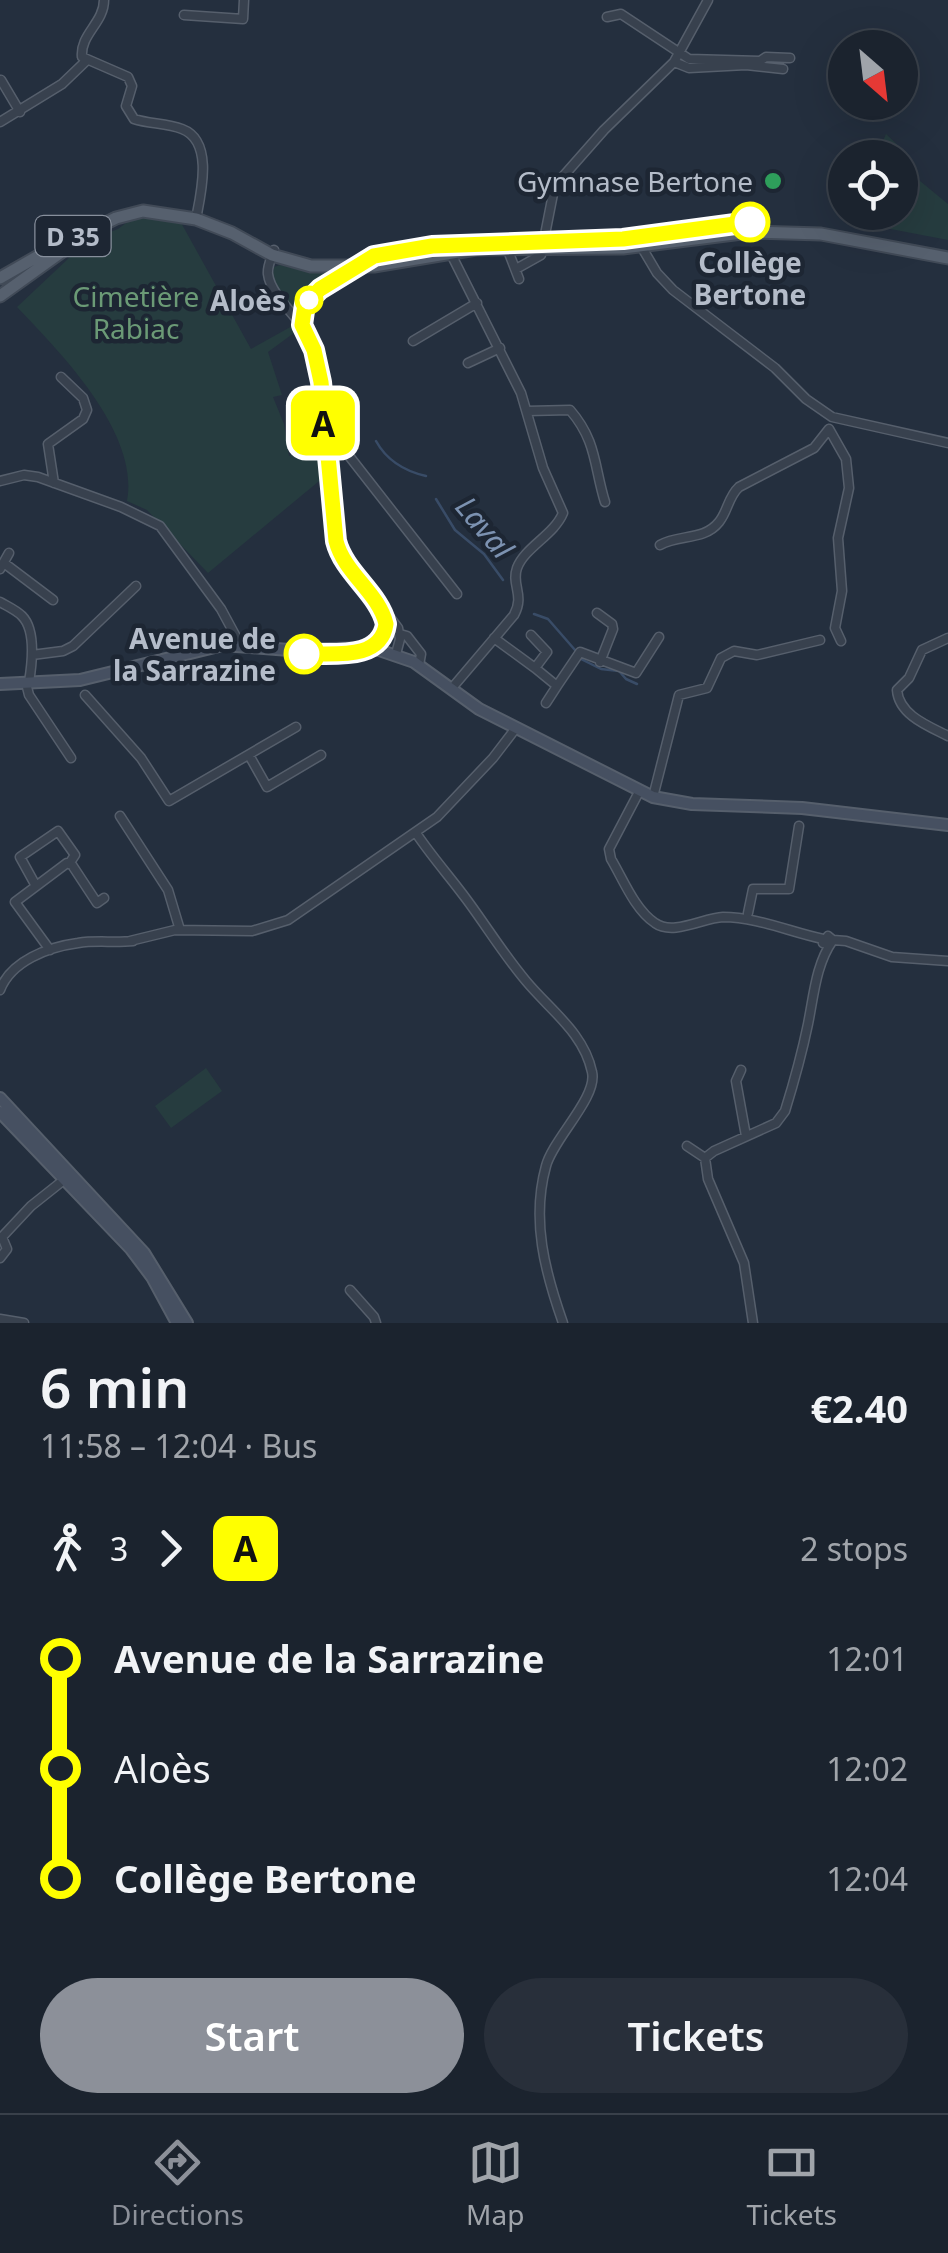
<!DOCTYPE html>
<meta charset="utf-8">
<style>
:root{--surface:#1b232e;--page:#282f3a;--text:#f1f3f6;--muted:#a0a4aa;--line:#39404a;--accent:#8c9099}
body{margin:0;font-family:"Noto Sans",sans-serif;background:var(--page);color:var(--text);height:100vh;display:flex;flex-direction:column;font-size:38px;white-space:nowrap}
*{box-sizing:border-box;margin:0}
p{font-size:32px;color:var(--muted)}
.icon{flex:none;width:55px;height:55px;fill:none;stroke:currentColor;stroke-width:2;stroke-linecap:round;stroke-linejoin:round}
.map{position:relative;height:1323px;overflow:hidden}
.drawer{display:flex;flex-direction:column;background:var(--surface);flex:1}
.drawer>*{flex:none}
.badge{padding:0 20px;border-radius:15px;font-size:35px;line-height:65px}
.needle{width:65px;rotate:152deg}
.buttons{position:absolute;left:828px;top:30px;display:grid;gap:20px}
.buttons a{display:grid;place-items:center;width:90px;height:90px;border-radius:50%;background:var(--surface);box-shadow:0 10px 40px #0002,0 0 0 2px var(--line);font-size:50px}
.map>.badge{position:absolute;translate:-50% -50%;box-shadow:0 0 0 5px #fff}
.legs{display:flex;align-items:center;gap:15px;height:110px;padding:0 40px;font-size:32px}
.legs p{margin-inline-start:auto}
.head{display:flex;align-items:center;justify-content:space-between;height:170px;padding:0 40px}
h1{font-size:55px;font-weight:600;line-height:75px}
.action{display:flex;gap:20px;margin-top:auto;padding:20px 40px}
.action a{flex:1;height:115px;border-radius:60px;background:var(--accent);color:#fff;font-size:40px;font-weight:600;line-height:115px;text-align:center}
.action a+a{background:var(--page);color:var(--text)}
ul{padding:0 40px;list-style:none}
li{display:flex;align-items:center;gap:35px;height:110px;font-size:38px}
li i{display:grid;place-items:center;width:15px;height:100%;margin:0 12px;background:currentColor}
li i::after{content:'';width:25px;height:25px;margin:-12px;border:8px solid;border-radius:50%;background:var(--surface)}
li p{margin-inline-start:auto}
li:first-child i{background:linear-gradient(#0000 50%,currentColor 0)}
li:last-child i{background:linear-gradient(currentColor 50%,#0000 0)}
.tab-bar{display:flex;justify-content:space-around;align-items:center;height:140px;border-top:2px solid var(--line);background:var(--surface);font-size:28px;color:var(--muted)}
.tab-bar a{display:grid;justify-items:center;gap:5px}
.tab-bar .selected{color:var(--accent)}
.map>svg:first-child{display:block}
.green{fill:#263c3f}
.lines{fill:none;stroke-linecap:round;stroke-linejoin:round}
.stream{stroke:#394c67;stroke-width:2.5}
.street-casing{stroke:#565f6c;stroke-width:11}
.secondary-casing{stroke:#565f6c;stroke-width:14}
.primary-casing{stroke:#414a57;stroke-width:15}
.street{stroke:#38414e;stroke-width:8}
.secondary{stroke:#465061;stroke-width:10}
.primary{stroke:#56606e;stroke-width:11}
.line-1-casing{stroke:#fff;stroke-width:22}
.line-1{stroke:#ff0;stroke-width:15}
.leisure-dot{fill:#2e9e5b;stroke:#1d2633;stroke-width:4}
.stop-1-dot{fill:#fff;stroke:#ff0;stroke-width:5}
.labels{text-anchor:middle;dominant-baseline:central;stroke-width:9;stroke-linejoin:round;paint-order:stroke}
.shield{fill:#1d2633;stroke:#878f9c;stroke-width:2.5}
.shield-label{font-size:25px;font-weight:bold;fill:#b4bcc9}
.poi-label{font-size:28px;fill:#b4bcc9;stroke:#1d2633;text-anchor:end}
.stop-label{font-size:28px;font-weight:bold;fill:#b4bcc9;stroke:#1d2633;text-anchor:end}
.park-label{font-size:28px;fill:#6b9a76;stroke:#1d2633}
.water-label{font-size:30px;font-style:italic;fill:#7c92b1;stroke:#1d2633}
</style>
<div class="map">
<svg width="948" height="1323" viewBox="0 0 948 1323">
<rect width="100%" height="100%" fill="#242f3e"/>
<!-- green -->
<path class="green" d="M886,134L904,151L903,167L948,204V240L849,221L852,213L900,212V158L876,157Z
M135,216L179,219L251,349L294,325L298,330L268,352L282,395L273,397L284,424L289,456L320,435L324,477L208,573L147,510L127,501C140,433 60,352 17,307L87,241L118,229Z
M280,265L308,272H329V274L308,287V290L293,310L272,280L274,267Z
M206,1068L222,1091L171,1128L155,1106Z"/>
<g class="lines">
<!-- stream -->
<path class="stream" d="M376,441C387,461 404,471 426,476
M436,499L455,530L484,554L503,580
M534,614L548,619L575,650
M581,659L601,669L619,671L626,679L637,684"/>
<defs>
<path id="street" d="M104,0C104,23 80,34 82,57L128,77L132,86L126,106L134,119C149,124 167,123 182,129C214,141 201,193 196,219
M184,15L243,19L244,0
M607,17L621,14L689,59L760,61L766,57L790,58
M674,62L689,68L746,65L783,69
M1,80L20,112
M0,122L62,84L86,61
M641,246L657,273L673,290L775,368L806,399L832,417L948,443
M507,248L519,279
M274,250C272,257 267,266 268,274C271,300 312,327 320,357L340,544L352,567L398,628L400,639L396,654
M516,269L541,255L553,194L559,181L604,130L674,62L708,0
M413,341L477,303
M468,363L500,348
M527,411L570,410C597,441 594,467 605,502
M328,429L457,594
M0,481L24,475L38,477L121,507L160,526L221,609L241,646
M54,483L48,444L83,419L87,410L83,398L61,377
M660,545C679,534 704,541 719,522C728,511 728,497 739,487L814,448L829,429L846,459L849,488L838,538L842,591L835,628L841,641
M4,563L53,600
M0,569L9,553
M0,602C7,606 16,610 22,616C36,630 32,664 29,682
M597,613L612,624L613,629L600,662
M400,634L407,636L421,654L419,665
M494,638L535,668L547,652L531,635
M948,638L922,650L909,678L897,690C899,715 928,726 948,736
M32,655L63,651L73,646L136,586
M535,668L557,686L580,652L636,673L659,637
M26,683L29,695L71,758
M452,688L514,615C525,595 511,585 517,568C525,547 554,535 563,513L543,468L521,393L453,258L456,252
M85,695L141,758L169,801L296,727
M546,703L557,686
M249,755L267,787L321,755
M640,790L609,849L611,859C623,879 635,910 655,923C673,936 703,918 723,917C757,917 790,932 823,939
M653,797L679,695L707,688L721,658L734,651L757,655L820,640
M120,816L168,890L180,930
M416,833C432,857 451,878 467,900C487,927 504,955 526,981C550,1010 584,1033 592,1072C598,1097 553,1139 546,1166C531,1220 545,1272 563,1323
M36,886L20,857L58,831L75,855L69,864
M748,913L753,889H789L799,826
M130,941L175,930L252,931L288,920L437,817L493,758L516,728
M823,943L828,936L833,940L846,941L892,957L948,961
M50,950L15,902L67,863L72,865L97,903L104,898
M0,990C11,961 48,947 78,943C96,940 114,943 133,941
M741,1070L736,1081L746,1136
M687,1146L705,1158
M0,1258L7,1249L2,1237L31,1206L65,1179
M350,1290L374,1317L376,1323
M0,1319L24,1323
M753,1323L744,1263L708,1179L705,1158L714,1151L776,1123L785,1111C794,1082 802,1053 808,1024C814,994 816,964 833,940"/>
<path id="secondary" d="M0,684L80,680L223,645L289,650L373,648L414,662L479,709L653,797L692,804L802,808L948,825
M0,1098L144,1253L187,1323
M0,1112L131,1249L152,1277L177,1323"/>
<path id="primary" d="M0,278L68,239
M0,296L92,230L116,218L143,211L196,219L232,233L272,255L311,266H374L476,249L623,248L750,232L821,234L948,258"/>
</defs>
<!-- street casing -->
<use href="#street" class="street-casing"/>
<!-- secondary casing -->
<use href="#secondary" class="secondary-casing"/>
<!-- primary casing -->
<use href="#primary" class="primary-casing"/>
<!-- street -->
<use href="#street" class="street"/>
<!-- secondary -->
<use href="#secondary" class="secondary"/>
<!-- primary -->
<use href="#primary" class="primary"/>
</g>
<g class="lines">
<defs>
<path id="line-1" d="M304,654C333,653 381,661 386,624C379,593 344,573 336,541L321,382L314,350L302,325L305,304L320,289L374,256L432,246L623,239L750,222"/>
</defs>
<!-- line-1 casing -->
<use href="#line-1" class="line-1-casing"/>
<!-- line-1 -->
<use href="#line-1" class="line-1"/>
</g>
<!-- markers -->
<circle class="leisure-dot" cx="773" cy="181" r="10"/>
<g class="stop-1-dot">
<circle cx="750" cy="222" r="18"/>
<circle cx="309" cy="300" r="12"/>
<circle cx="304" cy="654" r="18"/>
</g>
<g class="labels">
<!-- shield labels -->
<rect class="shield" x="35.5" y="216" width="75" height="40" rx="8"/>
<g class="shield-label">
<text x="73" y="236">D 35</text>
</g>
<!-- poi labels -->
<g class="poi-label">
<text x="753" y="181">Gymnase Bertone</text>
</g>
<!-- stop labels -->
<g class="stop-label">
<text x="750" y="262" text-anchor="middle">Collège<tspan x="750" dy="32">Bertone</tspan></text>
<text x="286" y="300">Aloès</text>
<text x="276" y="638">Avenue de<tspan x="276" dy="32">la Sarrazine</tspan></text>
</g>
<!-- park labels -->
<g class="park-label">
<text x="136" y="296">Cimetière<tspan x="136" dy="32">Rabiac</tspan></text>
</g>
<!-- water labels -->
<g class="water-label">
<text transform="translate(485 527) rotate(50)">Laval</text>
</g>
</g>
</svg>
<div class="buttons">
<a><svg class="needle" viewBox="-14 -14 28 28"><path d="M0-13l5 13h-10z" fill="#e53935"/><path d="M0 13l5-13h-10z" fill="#a0a4aa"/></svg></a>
<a><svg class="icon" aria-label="locate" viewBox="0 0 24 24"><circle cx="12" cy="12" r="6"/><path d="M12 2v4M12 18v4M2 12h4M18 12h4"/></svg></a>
</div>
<b class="badge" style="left:323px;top:423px;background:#ff0;color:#111">A</b>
</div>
<section class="drawer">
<div class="head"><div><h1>6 min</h1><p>11:58 – 12:04 · Bus</p></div><b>€2.40</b></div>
<div class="legs"><svg class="icon" aria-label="walk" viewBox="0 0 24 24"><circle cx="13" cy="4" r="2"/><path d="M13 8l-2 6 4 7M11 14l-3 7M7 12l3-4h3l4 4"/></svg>3<svg class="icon" aria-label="forward" viewBox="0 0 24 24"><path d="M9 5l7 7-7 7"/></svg><b class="badge" style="background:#ff0;color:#111">A</b><p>2 stops</p></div>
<ul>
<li><i style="color:#ff0"></i><b>Avenue de la Sarrazine</b><p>12:01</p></li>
<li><i style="color:#ff0"></i><span>Aloès</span><p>12:02</p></li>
<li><i style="color:#ff0"></i><b>Collège Bertone</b><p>12:04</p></li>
</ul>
<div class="action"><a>Start</a><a>Tickets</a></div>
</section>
<nav class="tab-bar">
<a class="selected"><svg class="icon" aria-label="directions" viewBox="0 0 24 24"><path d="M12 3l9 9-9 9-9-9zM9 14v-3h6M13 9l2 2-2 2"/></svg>Directions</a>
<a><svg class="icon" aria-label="map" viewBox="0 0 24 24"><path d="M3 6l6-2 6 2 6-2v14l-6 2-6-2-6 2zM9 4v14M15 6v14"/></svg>Map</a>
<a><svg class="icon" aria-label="tickets" viewBox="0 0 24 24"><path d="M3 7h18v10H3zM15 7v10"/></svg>Tickets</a>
</nav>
